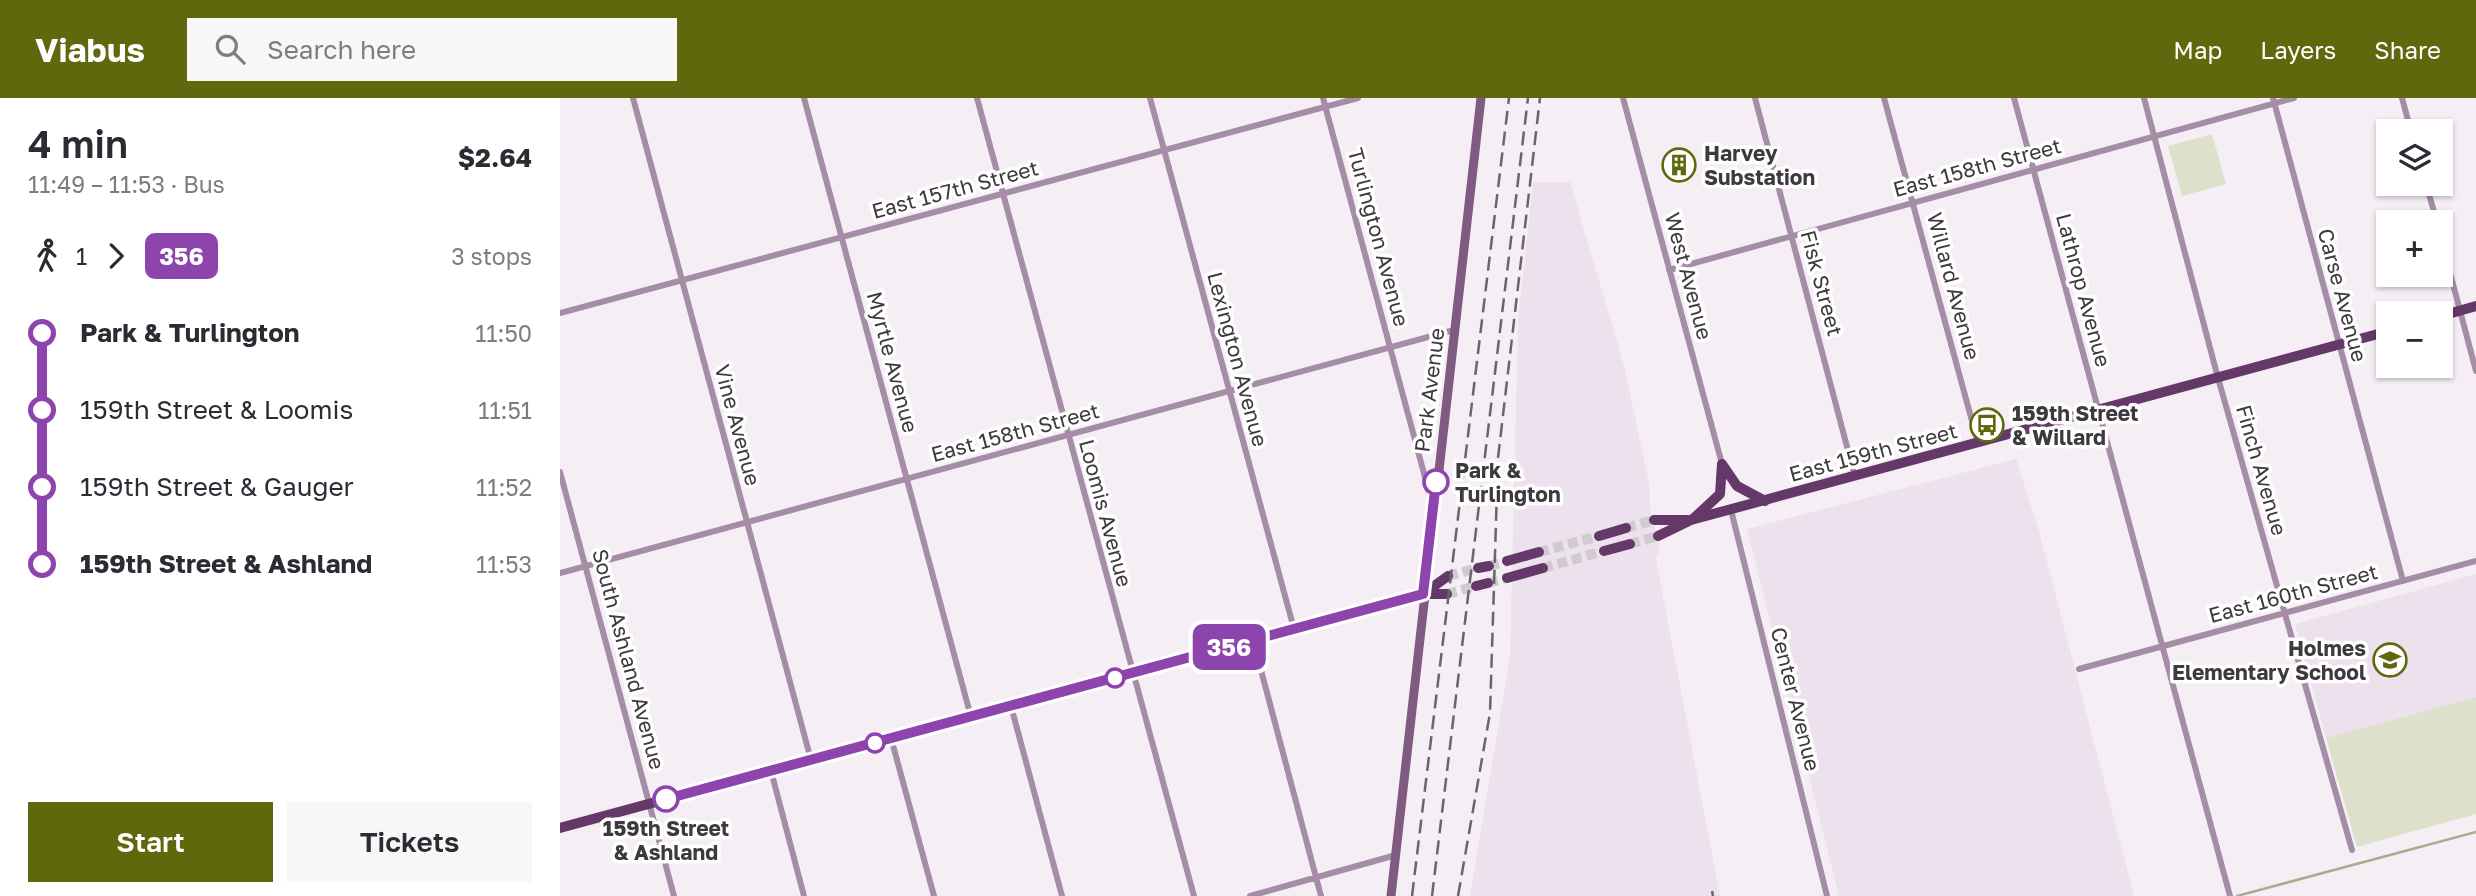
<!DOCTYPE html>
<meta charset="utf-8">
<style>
:root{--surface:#fff;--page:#f7f7f7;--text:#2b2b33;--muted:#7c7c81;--accent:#5f680c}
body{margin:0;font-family:"Golos Text",sans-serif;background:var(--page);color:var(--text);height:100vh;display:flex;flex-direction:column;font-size:26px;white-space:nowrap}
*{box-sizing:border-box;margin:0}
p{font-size:23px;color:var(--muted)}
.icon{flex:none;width:38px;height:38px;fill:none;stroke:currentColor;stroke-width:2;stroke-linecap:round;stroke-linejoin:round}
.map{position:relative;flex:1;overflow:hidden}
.sheet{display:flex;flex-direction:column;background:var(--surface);width:560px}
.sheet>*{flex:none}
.badge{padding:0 14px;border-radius:10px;font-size:24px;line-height:46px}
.buttons{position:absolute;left:1816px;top:21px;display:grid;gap:14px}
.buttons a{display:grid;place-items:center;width:77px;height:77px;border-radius:0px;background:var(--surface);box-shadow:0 2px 5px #0004;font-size:35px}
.map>.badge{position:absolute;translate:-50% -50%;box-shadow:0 0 0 4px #fff}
.legs{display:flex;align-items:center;gap:10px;height:77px;padding:0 28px;font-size:23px}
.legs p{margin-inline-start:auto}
.head{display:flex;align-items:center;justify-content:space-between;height:119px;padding:0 28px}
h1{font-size:38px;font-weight:600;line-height:52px}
.primary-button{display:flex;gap:14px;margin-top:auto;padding:14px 28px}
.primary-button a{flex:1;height:80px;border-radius:0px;background:var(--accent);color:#fff;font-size:28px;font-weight:600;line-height:80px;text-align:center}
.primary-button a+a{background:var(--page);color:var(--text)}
ul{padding:0 28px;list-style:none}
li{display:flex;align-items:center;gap:24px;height:77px;font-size:26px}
li i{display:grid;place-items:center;width:10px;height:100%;margin:0 9px;background:currentColor}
li i::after{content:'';width:18px;height:18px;margin:-9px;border:5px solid;border-radius:50%;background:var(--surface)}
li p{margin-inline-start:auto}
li:first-child i{background:linear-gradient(#0000 50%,currentColor 0)}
li:last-child i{background:linear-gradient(currentColor 50%,#0000 0)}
header{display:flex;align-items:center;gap:42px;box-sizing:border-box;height:98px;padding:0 35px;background:var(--accent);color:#fff}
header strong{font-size:33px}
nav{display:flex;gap:38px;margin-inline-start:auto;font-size:24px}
.search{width:490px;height:63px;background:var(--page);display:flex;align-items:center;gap:18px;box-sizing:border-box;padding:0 24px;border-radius:0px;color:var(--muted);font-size:26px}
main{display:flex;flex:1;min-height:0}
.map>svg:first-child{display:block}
.built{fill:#ece1ed}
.green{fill:#dde1cb}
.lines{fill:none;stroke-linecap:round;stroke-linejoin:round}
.stream{stroke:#a8ae8b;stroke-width:2.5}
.primary-tunnel{stroke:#d0cbd0;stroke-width:10;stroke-dasharray:10 5;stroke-linecap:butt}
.street{stroke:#a58ca7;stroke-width:6}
.secondary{stroke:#7f5b82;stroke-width:9}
.primary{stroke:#643868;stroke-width:10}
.rail{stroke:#696669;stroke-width:2.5;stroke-dasharray:14 7;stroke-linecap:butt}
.line-1-casing{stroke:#fff;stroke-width:16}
.line-1{stroke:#8e44ad;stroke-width:10}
.stop-1-dot{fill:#fff;stroke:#8e44ad;stroke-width:3.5}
.labels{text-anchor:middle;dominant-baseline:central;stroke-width:7;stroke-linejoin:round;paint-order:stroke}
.poi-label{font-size:21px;font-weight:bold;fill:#3c3a3c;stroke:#fefefe;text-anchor:start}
.street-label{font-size:21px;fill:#3c3a3c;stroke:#fefefe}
.stop-label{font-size:21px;font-weight:bold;fill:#3c3a3c;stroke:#fefefe;text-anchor:start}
</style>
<header>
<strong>Viabus</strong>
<div class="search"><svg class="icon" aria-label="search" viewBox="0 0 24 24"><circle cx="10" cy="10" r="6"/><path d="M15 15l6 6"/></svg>Search here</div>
<nav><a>Map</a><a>Layers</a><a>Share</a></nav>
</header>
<main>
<section class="sheet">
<div class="head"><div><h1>4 min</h1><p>11:49 – 11:53 · Bus</p></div><b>$2.64</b></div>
<div class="legs"><svg class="icon" aria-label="walk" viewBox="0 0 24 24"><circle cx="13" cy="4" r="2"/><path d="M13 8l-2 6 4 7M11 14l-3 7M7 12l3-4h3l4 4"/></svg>1<svg class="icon" aria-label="forward" viewBox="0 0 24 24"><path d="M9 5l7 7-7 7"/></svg><b class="badge" style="background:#8e44ad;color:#fff">356</b><p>3 stops</p></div>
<ul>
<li><i style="color:#8e44ad"></i><b>Park &amp; Turlington</b><p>11:50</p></li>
<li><i style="color:#8e44ad"></i><span>159th Street &amp; Loomis</span><p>11:51</p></li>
<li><i style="color:#8e44ad"></i><span>159th Street &amp; Gauger</span><p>11:52</p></li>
<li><i style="color:#8e44ad"></i><b>159th Street &amp; Ashland</b><p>11:53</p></li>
</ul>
<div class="primary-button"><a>Start</a><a>Tickets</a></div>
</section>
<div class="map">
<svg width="1916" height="798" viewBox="0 0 1916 798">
<rect width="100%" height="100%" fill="#f5eff5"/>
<!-- built -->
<path class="built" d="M973,84H1010L1065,271L1090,391V412L1100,449L1096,461L1160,798H910L950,558L958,224Z
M1456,361L1479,433L1574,798H1279L1187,431Z
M1916,476V599L1766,640L1735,526Z"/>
<!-- green -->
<path class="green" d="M1652,36L1666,86L1622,98L1608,48Z
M1916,599V716L1797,749L1766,640Z"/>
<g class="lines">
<!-- stream -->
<path class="stream" d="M1677,798L1916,734"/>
<!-- primary-tunnel -->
<path class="primary-tunnel" d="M1066,430L1094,422
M1070,446L1098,438
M979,454L1039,438
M929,468L947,463
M983,470L1044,453
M888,478L918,470
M928,485L947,480
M887,496L916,488"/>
<!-- street -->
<path class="street" d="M73,0L251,662
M244,0L411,619
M417,0L634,798
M590,0L734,531
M763,0L873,409
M1063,0L1162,366
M1195,0L1295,379
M1324,0L1418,345
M1454,0L1670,798
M1584,0L1658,280L1792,752
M1713,0L1843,483
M1842,0L1851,33
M1866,86L1877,124
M1881,141L1916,273
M1109,172L1734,0
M0,215L798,0
M0,374L114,798
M1171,412L1267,798
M0,475L894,232
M693,542L761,798
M1519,571L1916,463
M451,608L502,798
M331,640L374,798
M211,673L244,798
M690,798L836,757"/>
<!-- secondary -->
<path class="secondary" d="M831,798L921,0"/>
<!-- primary -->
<path class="primary" d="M1881,218L1916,208
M1162,366L1177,388L1205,403
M1133,421L1160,396L1162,366
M1094,422H1129
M1039,438L1066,430
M1098,438L1131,422L1829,233
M1044,453L1070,446
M947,463L979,454
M918,470L929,468
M947,480L983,470
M916,488L928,485
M863,496L888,478
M0,730L863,496H887"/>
<!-- rail -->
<path class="rail" d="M1152,793L1153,798
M852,798L949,0
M872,798L968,0
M898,798L930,615L938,360L980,0"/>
</g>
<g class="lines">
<defs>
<path id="line-1" d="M106,701L863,496L876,384"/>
</defs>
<!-- line-1 casing -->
<use href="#line-1" class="line-1-casing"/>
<!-- line-1 -->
<use href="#line-1" class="line-1"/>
</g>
<!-- icons -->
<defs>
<symbol id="building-ring" viewBox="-11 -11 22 22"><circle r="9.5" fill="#fefefe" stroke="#5f680c" stroke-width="1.5"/><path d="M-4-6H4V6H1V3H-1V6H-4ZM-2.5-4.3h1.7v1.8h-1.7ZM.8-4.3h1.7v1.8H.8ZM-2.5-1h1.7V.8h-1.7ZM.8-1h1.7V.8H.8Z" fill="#5f680c"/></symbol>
<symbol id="bus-ring" viewBox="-11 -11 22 22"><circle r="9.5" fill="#fefefe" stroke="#5f680c" stroke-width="1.5"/><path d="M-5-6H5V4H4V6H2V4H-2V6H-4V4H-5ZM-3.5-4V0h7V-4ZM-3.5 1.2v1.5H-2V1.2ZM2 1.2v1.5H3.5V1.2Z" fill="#5f680c"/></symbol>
<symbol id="school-ring" viewBox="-11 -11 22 22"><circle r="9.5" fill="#fefefe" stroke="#5f680c" stroke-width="1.5"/><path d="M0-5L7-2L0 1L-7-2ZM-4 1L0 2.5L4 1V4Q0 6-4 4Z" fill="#5f680c"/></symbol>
</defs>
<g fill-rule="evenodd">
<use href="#building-ring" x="1100" y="48" width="38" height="38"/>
<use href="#bus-ring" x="1408" y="308" width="38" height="38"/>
<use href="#school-ring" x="1811" y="543" width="38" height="38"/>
</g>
<!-- markers -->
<g class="stop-1-dot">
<circle cx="876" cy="384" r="12"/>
<circle cx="555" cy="580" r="9"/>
<circle cx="315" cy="645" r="9"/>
<circle cx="106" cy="701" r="12"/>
</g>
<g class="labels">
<!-- poi labels -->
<g class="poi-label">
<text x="1144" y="55">Harvey<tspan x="1144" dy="24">Substation</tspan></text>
<text x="1452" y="315">159th Street<tspan x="1452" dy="24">&amp; Willard</tspan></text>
<text x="1806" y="550" text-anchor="end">Holmes<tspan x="1806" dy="24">Elementary School</tspan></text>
</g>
<!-- street labels -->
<g class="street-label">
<text transform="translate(1417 69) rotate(-15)">East 158th Street</text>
<text transform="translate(395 91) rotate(-15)">East 157th Street</text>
<text transform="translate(819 139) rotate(75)">Turlington Avenue</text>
<text transform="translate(1129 178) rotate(75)">West Avenue</text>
<text transform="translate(1262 185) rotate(75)">Fisk Street</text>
<text transform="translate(1394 188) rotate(75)">Willard Avenue</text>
<text transform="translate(1524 192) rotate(75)">Lathrop Avenue</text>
<text transform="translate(1783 197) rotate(75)">Carse Avenue</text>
<text transform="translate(678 261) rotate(75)">Lexington Avenue</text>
<text transform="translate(333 264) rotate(75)">Myrtle Avenue</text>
<text transform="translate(869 292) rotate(-83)">Park Avenue</text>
<text transform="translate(178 327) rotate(75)">Vine Avenue</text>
<text transform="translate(455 334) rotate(-15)">East 158th Street</text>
<text transform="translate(1313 354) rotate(-15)">East 159th Street</text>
<text transform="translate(1702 372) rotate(74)">Finch Avenue</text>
<text transform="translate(546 415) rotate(75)">Loomis Avenue</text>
<text transform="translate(1733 495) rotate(-15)">East 160th Street</text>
<text transform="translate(69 561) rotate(75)">South Ashland Avenue</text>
<text transform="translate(1236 601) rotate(76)">Center Avenue</text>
</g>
<!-- stop labels -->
<g class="stop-label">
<text x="895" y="372">Park &amp;<tspan x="895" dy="24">Turlington</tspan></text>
<text x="106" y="730" text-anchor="middle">159th Street<tspan x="106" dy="24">&amp; Ashland</tspan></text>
</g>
</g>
</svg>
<div class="buttons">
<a><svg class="icon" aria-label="layers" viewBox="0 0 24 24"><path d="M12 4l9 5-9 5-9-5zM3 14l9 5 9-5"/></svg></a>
<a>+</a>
<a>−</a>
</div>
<b class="badge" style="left:669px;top:549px;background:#8e44ad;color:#fff">356</b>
</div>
</main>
